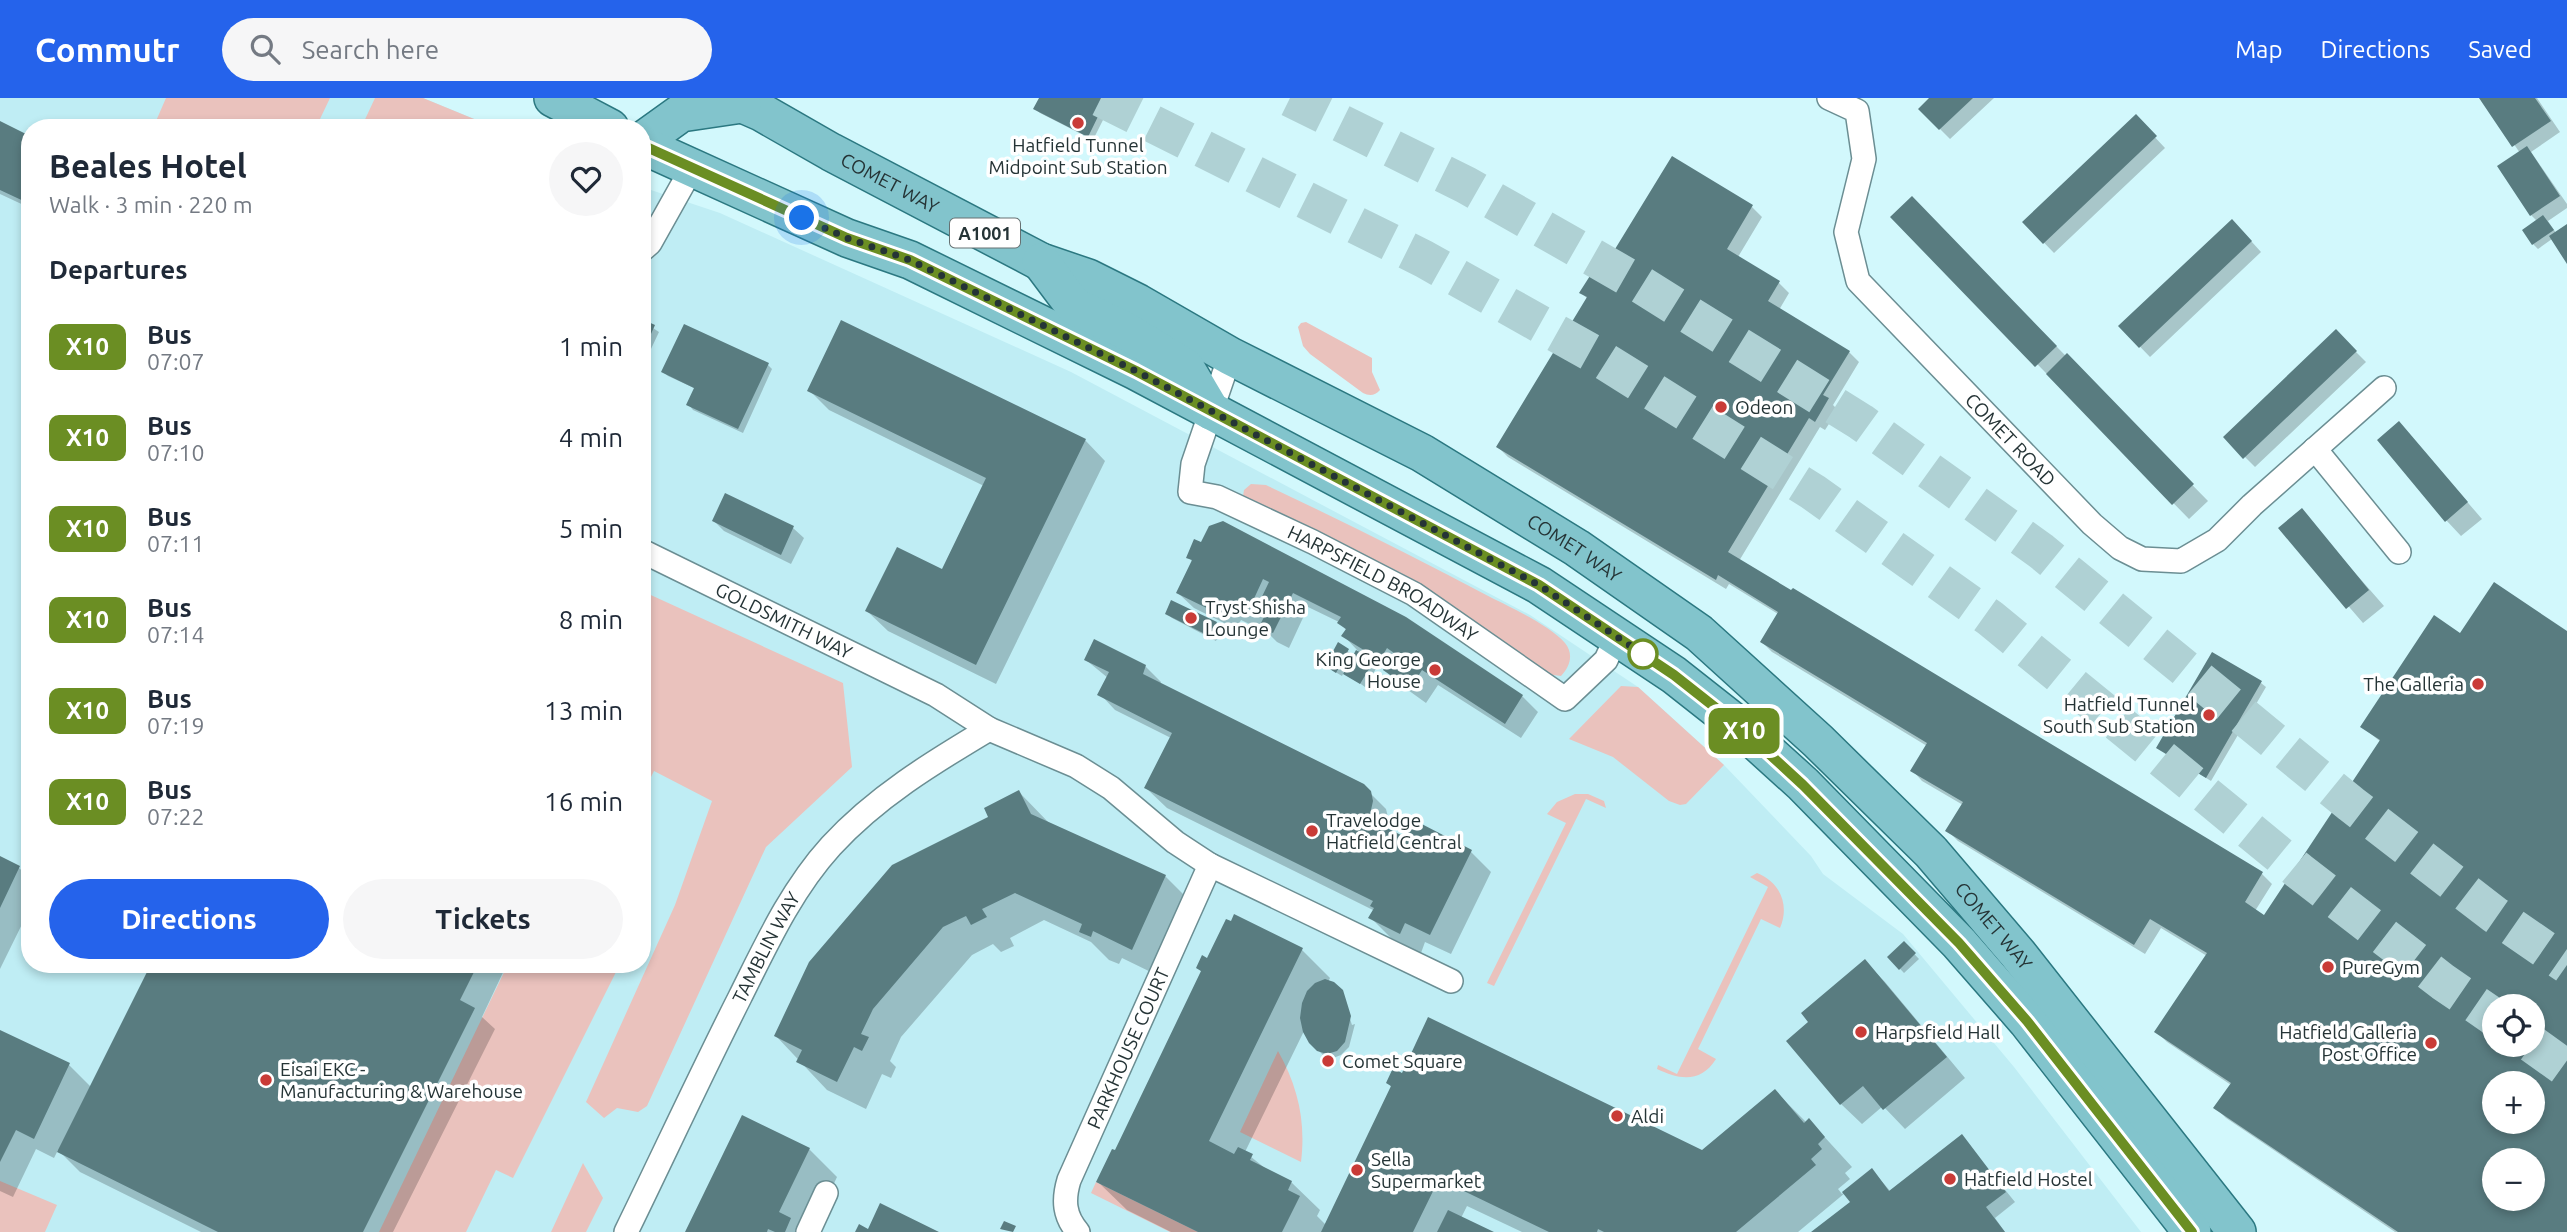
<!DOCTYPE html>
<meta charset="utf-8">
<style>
:root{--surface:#fff;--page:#f6f6f7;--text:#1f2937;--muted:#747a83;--accent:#2563eb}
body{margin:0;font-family:Ubuntu,sans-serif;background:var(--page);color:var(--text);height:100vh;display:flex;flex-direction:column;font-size:26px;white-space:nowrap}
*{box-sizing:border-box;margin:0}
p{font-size:23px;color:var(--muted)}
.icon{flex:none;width:38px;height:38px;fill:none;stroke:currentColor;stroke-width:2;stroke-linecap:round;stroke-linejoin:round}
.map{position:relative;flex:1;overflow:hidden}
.side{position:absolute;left:21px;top:21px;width:630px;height:854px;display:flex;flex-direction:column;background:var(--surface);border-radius:28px;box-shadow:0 4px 10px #0003}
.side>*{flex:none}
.badge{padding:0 14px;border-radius:10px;font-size:24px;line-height:46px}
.buttons{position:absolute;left:2482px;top:896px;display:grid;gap:14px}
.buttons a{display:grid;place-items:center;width:63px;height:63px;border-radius:50%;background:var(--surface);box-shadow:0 4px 10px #0003;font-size:35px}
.you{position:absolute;width:35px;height:35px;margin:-18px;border:5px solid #fff;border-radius:50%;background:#1a73e8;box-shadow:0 0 0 10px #1a73e833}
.map>.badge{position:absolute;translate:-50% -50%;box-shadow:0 0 0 4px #fff}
h2{padding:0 28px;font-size:26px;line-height:63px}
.round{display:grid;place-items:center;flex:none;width:74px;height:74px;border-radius:37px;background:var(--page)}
.summary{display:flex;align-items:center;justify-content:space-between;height:119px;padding:0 28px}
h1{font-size:33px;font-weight:700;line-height:52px}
.action{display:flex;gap:14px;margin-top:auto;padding:14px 28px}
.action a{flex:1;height:80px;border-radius:42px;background:var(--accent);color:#fff;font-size:28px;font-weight:700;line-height:80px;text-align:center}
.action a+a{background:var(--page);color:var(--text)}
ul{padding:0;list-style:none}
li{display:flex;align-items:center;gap:21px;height:91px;padding:0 28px}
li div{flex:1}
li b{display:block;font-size:26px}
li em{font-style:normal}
li .badge{min-width:77px;font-weight:700;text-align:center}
header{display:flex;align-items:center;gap:42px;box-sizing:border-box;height:98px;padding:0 35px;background:var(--accent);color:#fff}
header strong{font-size:33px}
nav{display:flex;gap:38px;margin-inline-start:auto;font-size:24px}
.search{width:490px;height:63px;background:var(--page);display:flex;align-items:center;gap:18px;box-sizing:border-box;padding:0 24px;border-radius:38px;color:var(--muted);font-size:26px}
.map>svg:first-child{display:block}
.built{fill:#bfedf4}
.green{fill:#eac2bd}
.shadow{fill:#0003;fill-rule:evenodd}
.building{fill:#597c80;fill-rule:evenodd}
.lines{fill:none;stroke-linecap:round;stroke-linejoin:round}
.motorway-tunnel{stroke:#afd1d4;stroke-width:38;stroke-dasharray:38 19;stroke-linecap:butt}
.minor-casing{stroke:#6b8e93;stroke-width:26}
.primary-casing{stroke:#2b7881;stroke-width:40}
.minor{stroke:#fff;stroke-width:23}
.primary{stroke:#82c4cc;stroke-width:37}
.line-casing{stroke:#fff;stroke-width:16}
.line{stroke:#6b8e23;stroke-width:10}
.walk{stroke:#253436;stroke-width:7;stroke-dasharray:0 12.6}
.poi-dot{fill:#c93b37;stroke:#fff;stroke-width:2.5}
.stop-dot{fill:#fff;stroke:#6b8e23;stroke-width:3.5}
.labels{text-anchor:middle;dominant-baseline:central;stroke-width:7;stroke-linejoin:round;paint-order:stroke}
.shield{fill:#fff;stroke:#667172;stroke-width:2}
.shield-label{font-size:18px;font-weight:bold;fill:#253436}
.poi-label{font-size:19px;fill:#253436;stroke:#fff;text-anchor:start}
.street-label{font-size:19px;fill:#253436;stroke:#fff}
</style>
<header>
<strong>Commutr</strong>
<div class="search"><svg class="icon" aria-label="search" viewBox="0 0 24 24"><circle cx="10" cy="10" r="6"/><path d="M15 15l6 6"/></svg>Search here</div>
<nav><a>Map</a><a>Directions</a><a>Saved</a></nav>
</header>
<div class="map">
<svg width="2567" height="1134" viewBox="0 0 2567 1134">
<rect width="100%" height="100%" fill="#d2f8fc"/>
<!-- built -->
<path class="built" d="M0,0H423L496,30H30V866H642V89L720,115L1071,274L1530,517L1638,589L1724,667L1811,758L1823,776L1903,836L2014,969L2141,1134H0Z"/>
<!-- green -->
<path class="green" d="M166,0H330L320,21L323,30H153Z
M375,0H423L496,30H361Z
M1306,224L1372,260V274L1380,292C1375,298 1369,298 1363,295L1310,256L1303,248L1298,229L1301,225Z
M1251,386L1266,387C1342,423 1417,460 1492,500C1512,510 1551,528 1565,545C1574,556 1570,569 1561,578L1546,576L1399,474L1243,398L1244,392Z
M642,493L843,585L852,669L766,749L647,1008L638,1014L617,1010L604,1020L586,1004L675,807L712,703L654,673L642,697Z
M1621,588L1638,589L1724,667L1686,706L1680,707L1669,703L1613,659L1569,641Z
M1575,696H1588L1604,703L1606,710L1586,701L1494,888L1487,885L1566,725L1547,716L1557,704Z
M1757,775C1780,784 1790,807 1780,830L1761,821L1698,951L1716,961C1701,985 1680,982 1657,971L1658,967L1677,976L1768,789L1750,779Z
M508,866H620L513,1080L496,1072L466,1134H379Z
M1278,953C1298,989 1306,1023 1301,1064L1240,1034Z
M583,1065L603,1100L586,1134H551Z
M0,1083L57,1107L45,1134H0Z
M1096,1084L1198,1134H1170L1091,1095Z"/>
<!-- shadow -->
<path class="shadow" d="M1041,0H1114L1093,42L1040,15L1035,11Z
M1932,0H1994L1950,41L1920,11Z
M2482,0H2537L2560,34L2531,54L2567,106V110L2548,123L2556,135L2567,128V163L2552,141L2538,151L2533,146L2537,123L2531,117L2520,55Z
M2136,19L2165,50L2054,155L2024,124Z
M0,25L30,40V110L0,96Z
M1912,101L2208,403L2189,421L1893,119Z
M1752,109L1762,119L1738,159L1779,185L1789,195L1779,212L1849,254L1859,264L1833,307L1838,312L1825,332L1820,329L1739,463L2262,776L2272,786L2255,813L2264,819L2381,644L2362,629L2460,537L2567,535V1134H2395L2226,1020L2216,1010L2231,987L2167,944L2157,934L2207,858L2161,830L2145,856L1958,743L1948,733L1963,707L1922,683L1912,672L1927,648L1772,554L1762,544L1778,516L1729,486L1726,491L1508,359L1498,349L1588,201L1581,195L1602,177ZM2494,908H2532V947H2494ZM2494,985H2532V1024H2494ZM2494,1062H2532V1101H2494Z
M2242,133L2261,154L2150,259L2120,228Z
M642,223L659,234L642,270Z
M2346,244L2366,264L2255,369L2225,339Z
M768,267L772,271L743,335L693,312L689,307L696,291L668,278L663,274Z
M809,292L1085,342L1105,363L996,586L888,533L867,513L943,473L984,388L829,312Z
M2399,325L2482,421L2461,438L2446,422Z
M726,397L793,430L804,440L791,466L724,433L714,423Z
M2301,413L2384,508L2363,525L2281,430Z
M1188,459L1405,520L1522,598L1538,614L1521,640L1438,587L1426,605L1401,587L1385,572L1386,570L1372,562L1377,569L1365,589L1344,574L1342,578L1332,572L1338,547L1355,558L1358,553L1344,538L1347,533L1339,524L1308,509L1289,550L1277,544L1263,530L1262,532L1241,522L1236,531L1194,510L1178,495L1193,464Z
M1167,516L1216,525L1221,530L1216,543L1172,520Z
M1086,562L1145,568L1161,584L1160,586L1363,688L1386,711L1388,719L1385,731L1406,741L1471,754L1491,774L1451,856L1425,844L1421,855L1391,840L1371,820L1375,813L1167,710L1146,690L1171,640L1115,612L1100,596L1108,580Z
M2261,585L2266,589L2211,683L2158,650Z
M1019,694L1049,725L1165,778L1194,807L1161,879L1122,860L1119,866L1109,862L1091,844L1044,822L1010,840L1014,848L1001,854L993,846L972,857L901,939L890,963L896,969L891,980L882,976L866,1011L827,992L776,938L991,720Z
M0,760L19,770L30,780V810L0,871Z
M1904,845L1919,861L1904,875L1889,859Z
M1301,851L1330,880L1328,884L1341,893L1352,927L1355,926L1349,949L1341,957L1333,960L1324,958L1310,944L1304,933L1245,1054L1266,1071L1291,1084L1320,1112L1317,1118L1326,1127L1392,990L1388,985L1402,977L1703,1054L1775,993L1807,1025L1809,1022L1852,1069L1845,1075L1850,1081L1838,1091L1842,1096L1872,1072L1891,1094L1962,1039L2015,1104L1995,1120L2005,1134H1814L1852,1105L1845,1095L1798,1134H1522L1467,1108L1461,1120L1490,1134H1171L1127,1112L1098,1084L1116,1054L1203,875L1198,870L1208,862Z
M1865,864L1885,884L1965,980L1905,1031L1883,1008L1862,1026L1841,1006L1811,925Z
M153,866H507L482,919L495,931L393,1134H201L80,1074L58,1052L54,1060L36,1051L13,1099L0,1093V934L69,967L91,989Z
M809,1051L837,1079L811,1134H688Z"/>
<!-- building -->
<path class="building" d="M1039,0H1107L1088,39L1033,11Z
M1929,0H1973L1939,32L1918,11Z
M2479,0H2535L2551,23L2512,49Z
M2136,16L2157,38L2043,146L2022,124Z
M0,23L30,38V106L0,92Z
M2527,48L2560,98L2530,118L2497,68Z
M1672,58L1753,107L1727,151L1780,183L1768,203L1850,253L1823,297L1829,300L1815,324L1809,320L1728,454L1791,492L1793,490L2263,774L2245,804L2264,817L2380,642L2360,629L2434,517L2460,535L2494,484L2567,533V1134H2398L2213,1010L2231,985L2154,934L2207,855L2150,821L2134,847L1945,733L1963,704L1910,673L1927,645L1760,544L1778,514L1718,477L1716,482L1496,349L1587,199L1579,195L1595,170L1601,174ZM2494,908H2532V947H2494ZM2494,985H2532V1024H2494ZM2494,1062H2532V1101H2494Z
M1912,98L2057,248L2035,269L1890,119Z
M2543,117L2554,132L2532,147L2522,132Z
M2232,121L2252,143L2139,250L2118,228Z
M2567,126V166L2549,138Z
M642,221L655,227L642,256Z
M841,222L1086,341L976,567L865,513L897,449L942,471L986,380L807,293Z
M684,226L769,265L738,331L686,307L694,290L661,274Z
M2336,231L2357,253L2243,361L2223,339Z
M2067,255L2194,386L2172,407L2046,276Z
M2399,323L2468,404L2445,424L2377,342Z
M725,395L794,428L781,457L712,423Z
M2302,410L2369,492L2346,511L2278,430Z
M1223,423L1406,519L1523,597L1505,626L1422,572L1410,591L1383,572L1394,555L1387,550L1380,562L1341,538L1346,531L1337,525L1341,519L1293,495L1273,535L1259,529L1267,513L1257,509L1269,484L1263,481L1246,518L1225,508L1221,517L1176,495L1192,462L1186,460L1194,441L1201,444L1209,428Z
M1171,502L1217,524L1211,539L1165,516Z
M1094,541L1146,567L1143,576L1364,686L1371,693L1373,703L1369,721L1405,739L1414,722L1472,752L1430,837L1405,825L1400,836L1368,820L1374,810L1370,808L1373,803L1144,690L1172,635L1097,597L1109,574L1084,562Z
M1338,544L1349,551L1336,575L1325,568Z
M1356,552L1374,563L1360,586L1343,576Z
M2212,554L2262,583L2206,680L2156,650Z
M1019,692L1031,716L1166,777L1132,852L1093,833L1091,839L1079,834L1082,826L1015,795L982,811L987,819L971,827L966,818L943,829L873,911L861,936L869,939L862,953L854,949L837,984L796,964L802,952L774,938L809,864L892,767L988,719L984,710Z
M0,758L20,768L0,810Z
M1234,816L1303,850L1209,1043L1234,1056L1238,1049L1253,1056L1250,1062L1292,1083L1288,1092L1300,1098L1282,1134H1198L1096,1084L1112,1051L1115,1052L1201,873L1196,870L1202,857L1207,860L1226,821L1231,823Z
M1904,843L1916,855L1899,872L1887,859Z
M1865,861L1947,959L1883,1012L1863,988L1840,1007L1786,943L1808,924L1801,915Z
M151,866H478L460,902L475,910L363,1134H218L57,1054Z
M1325,881L1334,884L1343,892L1351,918L1345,944L1337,953L1327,956L1317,953L1309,945L1303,934L1300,920L1302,905L1307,893L1315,885Z
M1428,919L1702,1052L1775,991L1804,1025L1809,1020L1825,1039L1818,1046L1822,1051L1811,1061L1816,1067L1736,1134H1604L1598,1131L1597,1134H1549L1439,1081L1413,1134H1321L1391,988L1386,985L1393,970L1402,975Z
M0,932L70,965L34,1041L16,1032L0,1064Z
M742,1017L810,1050L779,1114L791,1120L785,1134H775L768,1131L767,1134H685Z
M1962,1036L2006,1094L1986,1109L2005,1134H1811L1850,1104L1842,1094L1872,1070L1889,1093Z
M880,1105L939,1134H855L859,1126L868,1131Z
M1448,1112L1494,1134H1437Z
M1004,1123L1016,1128L1013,1134L1000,1131Z"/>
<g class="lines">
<!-- motorway-tunnel -->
<path class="motorway-tunnel" d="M1101,0L1424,161L1590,254L1813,394L1990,520L2299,773L2443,884L2494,919
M1290,0L1466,87L1638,185L1861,324L2041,453L2351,706L2495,817L2567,867
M2532,946L2567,971"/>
<defs>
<g id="minor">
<path id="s1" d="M1829,0L1857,13L1864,61L1846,134L1858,183L2092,426L2120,450L2142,461L2181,463L2217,442L2252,407L2384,290"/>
<path d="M642,152L650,145L692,70"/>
<path id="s2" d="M1230,258L1193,366L1190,394L1217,399L1313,444L1414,496L1565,601L1606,562L1617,538"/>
<path d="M2315,351L2399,454"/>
<path id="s3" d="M642,453L936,597L989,631L1076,668L1111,690L1175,744L1210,767L1451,883"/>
<path id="s4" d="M626,1134C664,1056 701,976 740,899C766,847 791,792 831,748C876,699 932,665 989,631"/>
<path d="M808,1134L826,1095"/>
<path id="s5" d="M1078,1134C1064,1118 1063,1102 1069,1082L1210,767"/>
</g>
<g id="primary">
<path d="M553,0L610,30"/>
<path id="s6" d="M729,0L761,14L831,54L1041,164L1088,180L1138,205L1230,258L1422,355L1577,450L1699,535L1818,643L1931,754L2018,856L2237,1134"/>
<path d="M642,43L681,15L742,6"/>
<path d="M642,47L847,140L910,162L1136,273L1539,487L1674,577L1740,629L1803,686L1959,845L2027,923L2192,1134"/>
<path d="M1041,164L1074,208L1124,232L1185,269L1211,313"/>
</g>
</defs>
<!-- minor casing -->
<use href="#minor" class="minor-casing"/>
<!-- primary casing -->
<use href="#primary" class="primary-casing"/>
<!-- minor -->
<use href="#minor" class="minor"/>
<!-- primary -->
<use href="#primary" class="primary"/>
</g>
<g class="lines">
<defs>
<path id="line" d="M642,47L847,140L910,162L1136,273L1539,487L1674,577L1740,629L1803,687L1959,845L2027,923L2192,1134"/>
</defs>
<!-- line casing -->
<use href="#line" class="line-casing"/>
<!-- line -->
<use href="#line" class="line"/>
<!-- walk -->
<path class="walk" d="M802,120L847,140L910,162L1136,273L1539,487L1643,556"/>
</g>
<!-- markers -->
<g class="poi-dot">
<circle cx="1078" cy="25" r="7"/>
<circle cx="1721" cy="309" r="7"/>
<circle cx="1191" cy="520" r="7"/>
<circle cx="1435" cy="572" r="7"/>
<circle cx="2478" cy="586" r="7"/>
<circle cx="2209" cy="617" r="7"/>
<circle cx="1312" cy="733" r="7"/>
<circle cx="2328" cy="869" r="7"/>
<circle cx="1861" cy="934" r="7"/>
<circle cx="2431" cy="945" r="7"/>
<circle cx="1328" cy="963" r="7"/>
<circle cx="266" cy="982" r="7"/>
<circle cx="1617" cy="1018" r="7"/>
<circle cx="1357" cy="1072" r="7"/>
<circle cx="1950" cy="1081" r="7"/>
</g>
<circle class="stop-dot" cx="1643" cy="556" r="14"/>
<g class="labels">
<!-- shield labels -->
<rect class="shield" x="950" y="120.5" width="70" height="29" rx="5"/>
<g class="shield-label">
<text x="985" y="135">A1001</text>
</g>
<!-- poi labels -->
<g class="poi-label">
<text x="1078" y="47" text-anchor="middle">Hatfield Tunnel<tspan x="1078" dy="22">Midpoint Sub Station</tspan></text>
<text x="1735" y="309">Odeon</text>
<text x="1205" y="509">Tryst Shisha<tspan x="1205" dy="22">Lounge</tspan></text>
<text x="1421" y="561" text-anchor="end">King George<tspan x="1421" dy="22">House</tspan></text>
<text x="2464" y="586" text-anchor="end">The Galleria</text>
<text x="2195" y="606" text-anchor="end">Hatfield Tunnel<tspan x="2195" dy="22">South Sub Station</tspan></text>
<text x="1326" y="722">Travelodge<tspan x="1326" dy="22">Hatfield Central</tspan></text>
<text x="2342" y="869">PureGym</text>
<text x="1875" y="934">Harpsfield Hall</text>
<text x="2417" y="934" text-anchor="end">Hatfield Galleria<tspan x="2417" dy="22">Post Office</tspan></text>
<text x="1342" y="963">Comet Square</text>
<text x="280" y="971">Eisai EKC -<tspan x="280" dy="22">Manufacturing &amp; Warehouse</tspan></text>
<text x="1631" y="1018">Aldi</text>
<text x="1371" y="1061">Sella<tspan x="1371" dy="22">Supermarket</tspan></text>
<text x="1964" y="1081">Hatfield Hostel</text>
</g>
<!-- street labels -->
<g class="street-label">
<text stroke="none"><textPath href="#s6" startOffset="182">COMET WAY</textPath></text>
<text stroke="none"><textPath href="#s1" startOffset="425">COMET ROAD</textPath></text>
<text stroke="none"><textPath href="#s6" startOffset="959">COMET WAY</textPath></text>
<text stroke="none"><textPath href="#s2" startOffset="357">HARPSFIELD BROADWAY</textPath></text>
<text stroke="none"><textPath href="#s3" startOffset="158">GOLDSMITH WAY</textPath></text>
<text stroke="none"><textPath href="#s6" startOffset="1526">COMET WAY</textPath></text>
<text stroke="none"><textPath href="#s4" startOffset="317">TAMBLIN WAY</textPath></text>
<text stroke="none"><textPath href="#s5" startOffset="200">PARKHOUSE COURT</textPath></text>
</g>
</g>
</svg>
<div class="buttons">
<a><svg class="icon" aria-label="locate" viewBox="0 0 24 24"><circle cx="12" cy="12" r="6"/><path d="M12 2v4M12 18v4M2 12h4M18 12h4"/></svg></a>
<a>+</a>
<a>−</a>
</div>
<div class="you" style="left:802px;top:120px"></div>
<b class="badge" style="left:1744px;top:633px;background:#6b8e23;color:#fff">X10</b>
<section class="side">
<div class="summary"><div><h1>Beales Hotel</h1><p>Walk · 3 min · 220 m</p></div><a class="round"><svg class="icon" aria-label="heart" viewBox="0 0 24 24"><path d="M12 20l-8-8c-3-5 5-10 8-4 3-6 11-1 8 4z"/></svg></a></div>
<h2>Departures</h2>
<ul>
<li><span class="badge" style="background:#6b8e23;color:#fff">X10</span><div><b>Bus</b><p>07:07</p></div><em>1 min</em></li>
<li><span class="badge" style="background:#6b8e23;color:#fff">X10</span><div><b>Bus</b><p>07:10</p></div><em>4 min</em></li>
<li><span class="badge" style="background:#6b8e23;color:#fff">X10</span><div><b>Bus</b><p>07:11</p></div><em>5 min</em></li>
<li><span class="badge" style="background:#6b8e23;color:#fff">X10</span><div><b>Bus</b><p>07:14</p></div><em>8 min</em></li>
<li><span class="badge" style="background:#6b8e23;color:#fff">X10</span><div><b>Bus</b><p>07:19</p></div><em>13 min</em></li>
<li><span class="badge" style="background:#6b8e23;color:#fff">X10</span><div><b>Bus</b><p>07:22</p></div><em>16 min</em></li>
</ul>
<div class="action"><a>Directions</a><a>Tickets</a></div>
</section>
</div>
